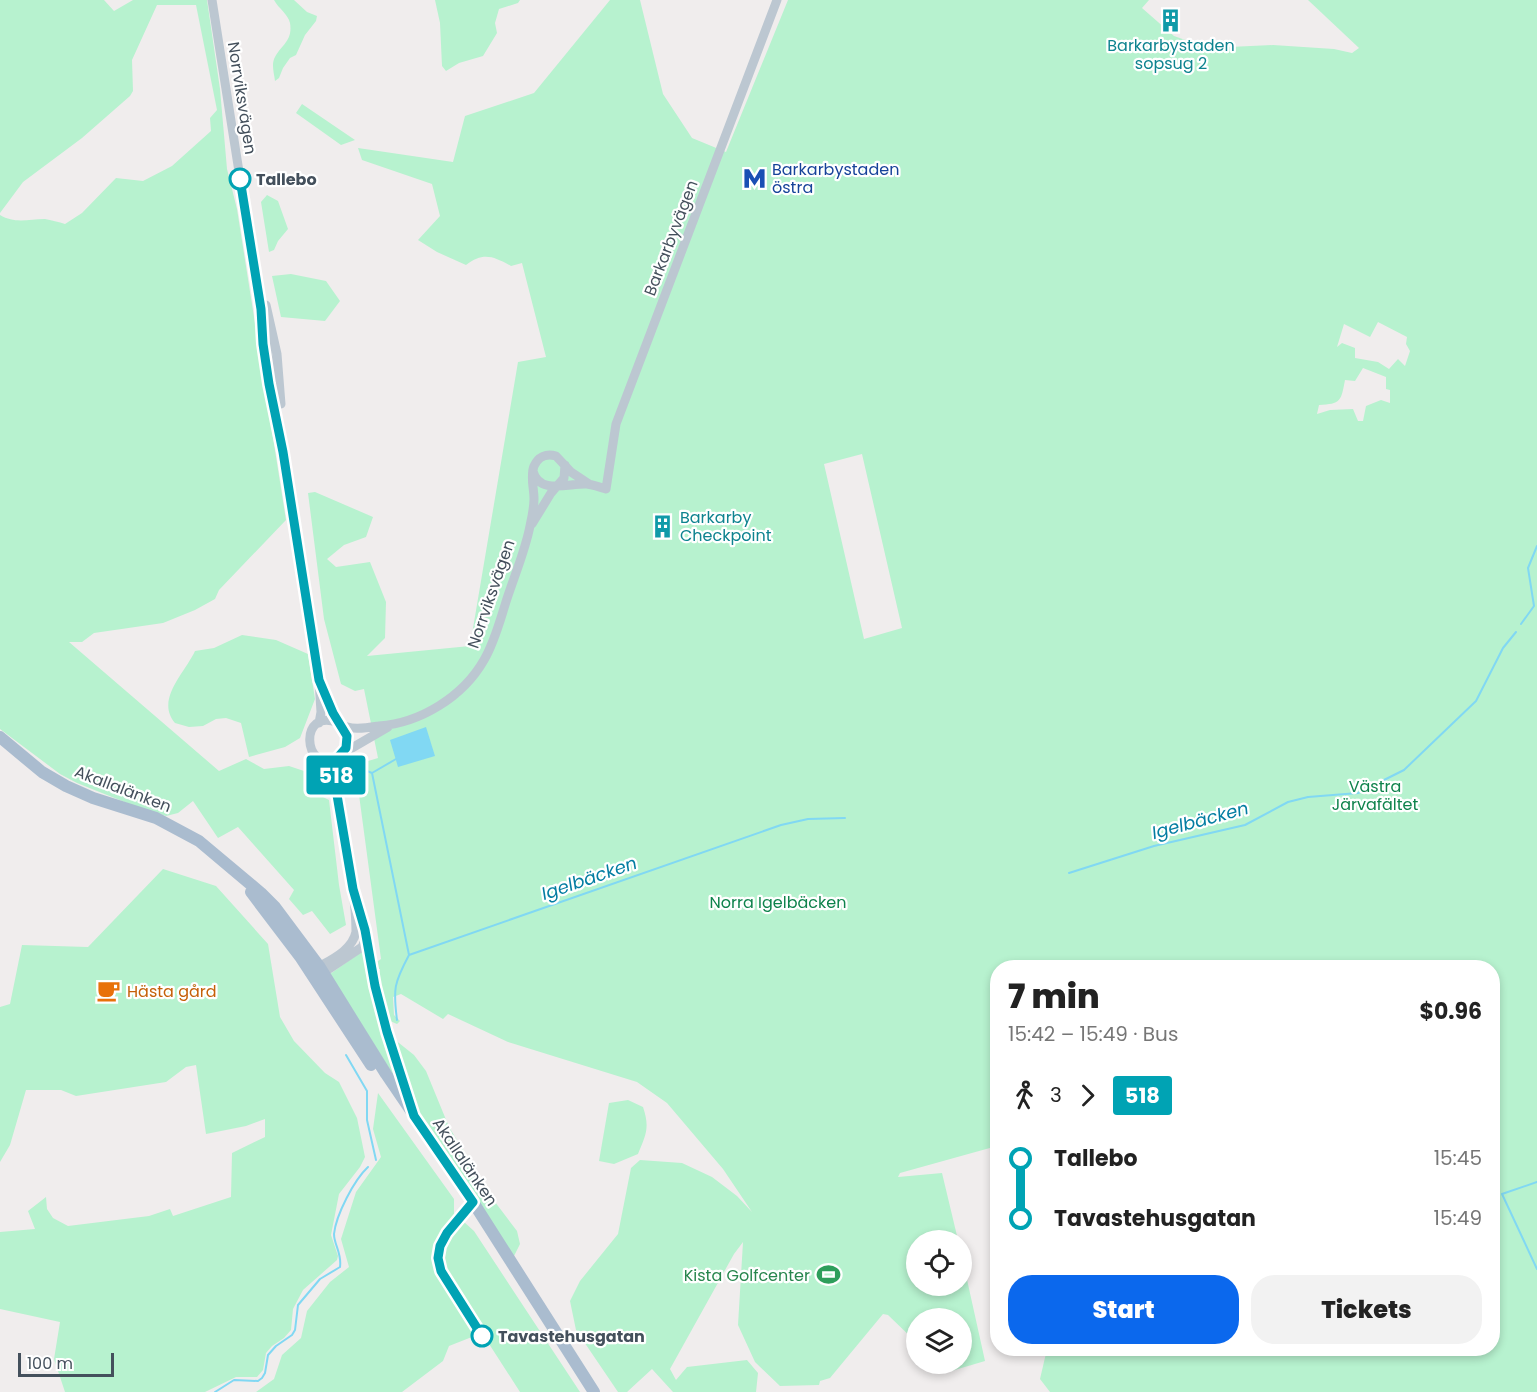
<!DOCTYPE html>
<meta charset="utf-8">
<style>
:root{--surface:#fff;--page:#f2f2f2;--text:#222;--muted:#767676;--accent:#0b68ed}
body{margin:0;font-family:Poppins,sans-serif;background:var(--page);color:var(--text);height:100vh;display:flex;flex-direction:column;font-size:22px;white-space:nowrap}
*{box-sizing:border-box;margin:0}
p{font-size:20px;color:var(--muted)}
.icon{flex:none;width:33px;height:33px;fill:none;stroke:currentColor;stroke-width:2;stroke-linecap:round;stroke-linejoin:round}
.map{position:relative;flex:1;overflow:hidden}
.sheet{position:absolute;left:990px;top:960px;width:510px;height:396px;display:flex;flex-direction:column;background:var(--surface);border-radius:24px;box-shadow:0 3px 9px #0003}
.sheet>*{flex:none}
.badge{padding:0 12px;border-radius:4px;font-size:21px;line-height:39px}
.tools{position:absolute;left:906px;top:1230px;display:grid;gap:12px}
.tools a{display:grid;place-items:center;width:66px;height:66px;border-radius:50%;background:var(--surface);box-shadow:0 3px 9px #0003;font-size:30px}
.scale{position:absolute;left:18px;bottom:15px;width:96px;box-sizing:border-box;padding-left:6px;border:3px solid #44505c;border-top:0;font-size:16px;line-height:21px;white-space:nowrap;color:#44505c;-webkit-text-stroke:4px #fff;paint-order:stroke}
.map>.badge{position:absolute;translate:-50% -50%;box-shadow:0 0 0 3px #fff}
.legs{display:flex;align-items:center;gap:9px;height:66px;padding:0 18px;font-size:20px}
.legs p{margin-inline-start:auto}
.head{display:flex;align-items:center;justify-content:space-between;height:102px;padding:0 18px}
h1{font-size:33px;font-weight:800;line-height:45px}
.primary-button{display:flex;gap:12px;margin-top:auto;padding:12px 18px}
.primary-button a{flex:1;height:69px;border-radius:24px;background:var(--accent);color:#fff;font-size:24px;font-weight:800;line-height:69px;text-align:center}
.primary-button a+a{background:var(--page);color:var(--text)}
ul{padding:0 18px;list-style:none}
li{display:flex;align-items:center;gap:21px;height:60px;font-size:22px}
li i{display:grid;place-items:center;width:9px;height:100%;margin:0 8px;background:currentColor}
li i::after{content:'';width:15px;height:15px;margin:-8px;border:4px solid;border-radius:50%;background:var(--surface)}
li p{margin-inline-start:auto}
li:first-child i{background:linear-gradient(#0000 50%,currentColor 0)}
li:last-child i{background:linear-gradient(currentColor 50%,#0000 0)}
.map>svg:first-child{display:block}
.green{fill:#b7f2cf;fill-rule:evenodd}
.water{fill:#81d8f3}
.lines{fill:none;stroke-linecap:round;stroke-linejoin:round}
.stream{stroke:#81d8f3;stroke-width:2}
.minor{stroke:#bcc7d1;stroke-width:9}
.major{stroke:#aabccf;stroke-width:12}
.line-1-casing{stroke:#fff;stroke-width:14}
.line-1{stroke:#00a3b4;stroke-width:9}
.stop-1-dot{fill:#fff;stroke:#00a3b4;stroke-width:3}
.labels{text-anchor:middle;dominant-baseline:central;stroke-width:4.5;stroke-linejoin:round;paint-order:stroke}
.culture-label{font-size:16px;fill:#0d838f;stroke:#fff}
.street-label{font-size:16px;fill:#44505c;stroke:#fff}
.transit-label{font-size:16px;fill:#164399;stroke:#fff;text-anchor:start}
.stop-label{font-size:16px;font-weight:bold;fill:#44505c;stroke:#fff;text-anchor:start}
.park-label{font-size:16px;fill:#0f834c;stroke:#fff}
.food-label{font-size:16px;fill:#c56008;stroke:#fff;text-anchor:start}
.leisure-label{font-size:16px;fill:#27864d;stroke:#fff;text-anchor:end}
.water-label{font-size:18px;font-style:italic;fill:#037da2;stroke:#fff}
</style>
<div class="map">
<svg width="1537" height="1392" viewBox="0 0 1537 1392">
<rect width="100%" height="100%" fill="#f0eded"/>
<!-- green -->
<path class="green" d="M0,0H104L114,11L133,0H207L220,89L227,169L237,209L286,520L219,590L215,599L195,610L163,623L94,633L82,642H69L219,771L246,759L264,769L289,766L319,776L323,797L329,800L339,885L346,925L330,934L312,911L303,915L289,899L294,890L238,827L218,838L193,801L178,813L166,816L132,805L77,783L60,774L0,729V215C15,224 28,219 45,219C51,220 59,222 65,224L82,213L116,178L143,181L172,166L211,131L210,118L217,110L196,5H157L132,60L133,91L130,96L82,138L23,182L0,213Z
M274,0H294L307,12L317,16L316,21L305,35L296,55L290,58L283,68L279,78L275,81C274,73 271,64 275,57C281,45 293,41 290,23C288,14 279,9 274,0Z
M435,0H520L518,3L499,9L495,23L497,33L483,56L459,63L446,71L442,66L440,23Z
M610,0H640L663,94L692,138L726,152L788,0H1149L1142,8L1174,36L1208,48L1273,45L1334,49L1352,53L1359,48L1308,0H1537V1392H1050L1040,1379L1047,1349L1492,1348V968H998L997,1146L900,1173L898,1177L942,1173L958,1240H916V1286H962V1257L985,1361L948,1372L939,1364H962V1318H916V1342L888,1315L883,1314L830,1378L820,1381L819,1385L780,1386L755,1362L738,1325L743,1242L734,1254L670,1369L676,1380L687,1367L747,1360L758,1373L756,1392H673L652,1369L627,1392H618L576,1330L570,1301L580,1281L618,1234L631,1168L640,1160L682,1163L712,1177L737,1196L752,1212L723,1169L667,1103L637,1082L508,1042L448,1014L443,1019L401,994L393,997L394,1015L400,1021L397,1024L390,1021C385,1004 377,985 380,969H378L375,963L381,959L355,765L378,758L364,689L355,691L341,684L324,619L308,493L315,492L373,517L366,537L344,545L327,559L336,567L370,562L386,602L385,638L367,656L470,646L518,362L546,357L522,263L511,266C493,256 483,252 466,265L437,252L418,240L440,216L432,184L362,160L358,148L453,162L465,116L534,93ZM1378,322L1407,337L1406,344L1410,351L1405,366L1398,359L1389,369L1378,362L1355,358V348L1342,343L1337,347L1344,324L1370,337ZM1363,368L1386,377V389L1390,390V403L1381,400L1366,406L1363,421H1358L1353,409L1330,410L1317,414L1319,405C1341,404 1341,401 1345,380L1355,381ZM862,454L902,628L864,639L824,464Z
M302,104L355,140L341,145L296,113Z
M267,195L278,201L288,229L278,241L274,250L269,252L261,202Z
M291,274L326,281L340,301L325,321L281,317L272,276Z
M242,635L276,640L308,654L315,699L300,738L285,747L249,757L241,723L226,718L216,719L203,726L189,727L175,723C155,699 185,673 195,651L214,648Z
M163,869L216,886L268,944L280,1017L294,1041L325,1073L339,1082L357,1118L365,1157L360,1167L339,1194L331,1235L338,1256L337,1260L303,1290L293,1309L291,1330L284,1338L272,1346L266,1353L263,1370L257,1377H236L205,1392H65L54,1359L60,1322L0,1309V1232L35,1229L28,1211L46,1197L47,1209L53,1218L68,1226L149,1216L170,1209L173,1216L231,1197L232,1153L265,1137V1119L246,1126L206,1134L196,1065L186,1067L166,1082L76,1096L61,1090H26L10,1145L0,1162V1007L10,1004L22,945L88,947Z
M364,950L404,1092L330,974Z
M394,1039L414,1055L426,1071L449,1127L495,1202L517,1231L520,1244L513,1258L420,1117Z
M378,1093L454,1199V1213L474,1231L580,1392H520L482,1333L449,1346L443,1361L402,1392H256L274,1379L282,1355L301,1338L307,1311L330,1282L349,1267L341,1239L356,1192L381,1157L373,1129Z
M628,1100L643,1107C650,1128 646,1134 638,1154L614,1164L599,1161L609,1103Z"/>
<!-- water -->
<path class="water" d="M426,727L435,756L398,767L390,740Z"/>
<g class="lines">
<!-- stream -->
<path class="stream" d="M1521,624L1534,606L1528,568L1537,546
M362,769L372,773
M372,773L409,955
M372,773L396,759
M1069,873L1154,846L1245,825L1288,802L1308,797L1358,793L1404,770L1476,701L1503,648L1516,632
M397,1020C393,989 394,983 409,955L781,825L808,819L845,818
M346,1055L367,1091V1120L376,1160
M1537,1182L1502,1194L1537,1269
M215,1392L234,1380L258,1381L262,1378L265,1373L268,1355L276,1346L292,1335L295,1330L298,1305L320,1279L340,1267C342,1253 334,1245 334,1234C336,1215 354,1180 368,1167"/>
<!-- minor -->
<path class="minor" d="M212,0L319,680L321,712L319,723
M266,305L277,354L281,404
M533,471C539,495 569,483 587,484C593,485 600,487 606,489L616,424L777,0
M532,524L551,493L564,478L565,465
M323,691L338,723C350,731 366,728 379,726C420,723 463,697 484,660C494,643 499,624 505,605C513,579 525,552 530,526C532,517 534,507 534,499C534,488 530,476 534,466C538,457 546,453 556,456L571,472L589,484
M338,723C299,706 302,774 337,758C350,751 350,736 342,726
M345,752L388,727
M319,758L329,774L334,788
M360,910L375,986L387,1032L411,1105
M315,969C330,960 352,951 356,932C356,899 349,867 343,835C339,809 332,782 340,756
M320,975L362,947L366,938"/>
<!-- major -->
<path class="major" d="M0,737L42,772L66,786L93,798L156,818L199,841L261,893L275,907L319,966L386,1074L473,1202L594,1392
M251,892L301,958L371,1065"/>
</g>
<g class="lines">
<defs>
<path id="line-1" d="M240,179L261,309L263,344L269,384L283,452L319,680L333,713L347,736L346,748L339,756L337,764V795L353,889L365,930L375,986L387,1032L414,1116L473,1202L447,1233L440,1246L438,1258L441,1271L482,1336"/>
</defs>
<!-- line-1 casing -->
<use href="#line-1" class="line-1-casing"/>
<!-- line-1 -->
<use href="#line-1" class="line-1"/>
</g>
<!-- icons -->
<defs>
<symbol id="building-bare" viewBox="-9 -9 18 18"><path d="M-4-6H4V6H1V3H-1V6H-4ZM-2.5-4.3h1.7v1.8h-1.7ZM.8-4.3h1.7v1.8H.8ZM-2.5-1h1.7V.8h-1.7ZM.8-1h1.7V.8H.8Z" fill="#0f9aa8" stroke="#fff" stroke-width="2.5" paint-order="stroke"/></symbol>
<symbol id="metro-bare" viewBox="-9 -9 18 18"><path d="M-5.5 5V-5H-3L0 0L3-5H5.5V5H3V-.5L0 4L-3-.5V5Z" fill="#1a4fb4" stroke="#fff" stroke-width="2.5" paint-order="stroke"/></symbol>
<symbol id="cafe-bare" viewBox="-9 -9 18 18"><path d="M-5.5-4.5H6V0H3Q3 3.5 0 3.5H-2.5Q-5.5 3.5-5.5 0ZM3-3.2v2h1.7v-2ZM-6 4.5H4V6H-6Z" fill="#e8710a" stroke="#fff" stroke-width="2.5" paint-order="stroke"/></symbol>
<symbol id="stadium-bare" viewBox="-9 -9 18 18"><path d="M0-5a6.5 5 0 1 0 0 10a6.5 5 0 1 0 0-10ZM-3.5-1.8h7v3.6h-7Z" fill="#2e9e5b" stroke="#fff" stroke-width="2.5" paint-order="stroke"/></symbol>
</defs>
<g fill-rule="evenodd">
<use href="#building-bare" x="1154" y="4" width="33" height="33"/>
<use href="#metro-bare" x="738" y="162" width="33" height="33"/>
<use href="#building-bare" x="646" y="510" width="33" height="33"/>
<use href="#cafe-bare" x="92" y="974" width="33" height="33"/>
<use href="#stadium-bare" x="812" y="1258" width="33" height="33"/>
</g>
<!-- markers -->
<g class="stop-1-dot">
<circle cx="240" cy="179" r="10"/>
<circle cx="482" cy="1336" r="10"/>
</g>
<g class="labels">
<!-- culture labels -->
<g class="culture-label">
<text x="1171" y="45">Barkarbystaden<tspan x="1171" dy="18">sopsug 2</tspan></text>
<text x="680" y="517" text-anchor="start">Barkarby<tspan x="680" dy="18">Checkpoint</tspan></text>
</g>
<!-- street labels -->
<g class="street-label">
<text transform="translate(242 98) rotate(81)">Norrviksvägen</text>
<text transform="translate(671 238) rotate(-69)">Barkarbyvägen</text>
<text transform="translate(491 594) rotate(-71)">Norrviksvägen</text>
<text transform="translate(123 789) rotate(21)">Akallalänken</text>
<text transform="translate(465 1162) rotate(56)">Akallalänken</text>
</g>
<!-- transit labels -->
<g class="transit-label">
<text x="772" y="169">Barkarbystaden<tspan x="772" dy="18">östra</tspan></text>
</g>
<!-- stop labels -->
<g class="stop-label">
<text x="256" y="179">Tallebo</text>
<text x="498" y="1336">Tavastehusgatan</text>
</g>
<!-- park labels -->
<g class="park-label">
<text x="1375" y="786">Västra<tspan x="1375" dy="18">Järvafältet</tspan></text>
<text x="778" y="902">Norra Igelbäcken</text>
</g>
<!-- food labels -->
<g class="food-label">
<text x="127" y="991">Hästa gård</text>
</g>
<!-- leisure labels -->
<g class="leisure-label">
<text x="810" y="1275">Kista Golfcenter</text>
</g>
<!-- water labels -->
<g class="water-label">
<text transform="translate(1200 820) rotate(-15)">Igelbäcken</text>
<text transform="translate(589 878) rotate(-19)">Igelbäcken</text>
</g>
</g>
</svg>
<div class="tools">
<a><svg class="icon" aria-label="locate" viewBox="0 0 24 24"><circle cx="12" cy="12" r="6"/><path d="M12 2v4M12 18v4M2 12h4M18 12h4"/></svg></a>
<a><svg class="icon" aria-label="layers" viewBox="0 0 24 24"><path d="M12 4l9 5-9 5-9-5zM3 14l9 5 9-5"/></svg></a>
</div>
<div class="scale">100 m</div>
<b class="badge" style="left:336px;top:775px;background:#00a3b4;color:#fff">518</b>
<section class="sheet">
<div class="head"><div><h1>7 min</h1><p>15:42 – 15:49 · Bus</p></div><b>$0.96</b></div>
<div class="legs"><svg class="icon" aria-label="walk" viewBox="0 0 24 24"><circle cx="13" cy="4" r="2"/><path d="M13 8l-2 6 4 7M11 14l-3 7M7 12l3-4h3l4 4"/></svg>3<svg class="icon" aria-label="forward" viewBox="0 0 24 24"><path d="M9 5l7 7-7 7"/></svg><b class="badge" style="background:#00a3b4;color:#fff">518</b></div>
<ul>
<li><i style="color:#00a3b4"></i><b>Tallebo</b><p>15:45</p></li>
<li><i style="color:#00a3b4"></i><b>Tavastehusgatan</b><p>15:49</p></li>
</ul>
<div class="primary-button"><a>Start</a><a>Tickets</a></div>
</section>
</div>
